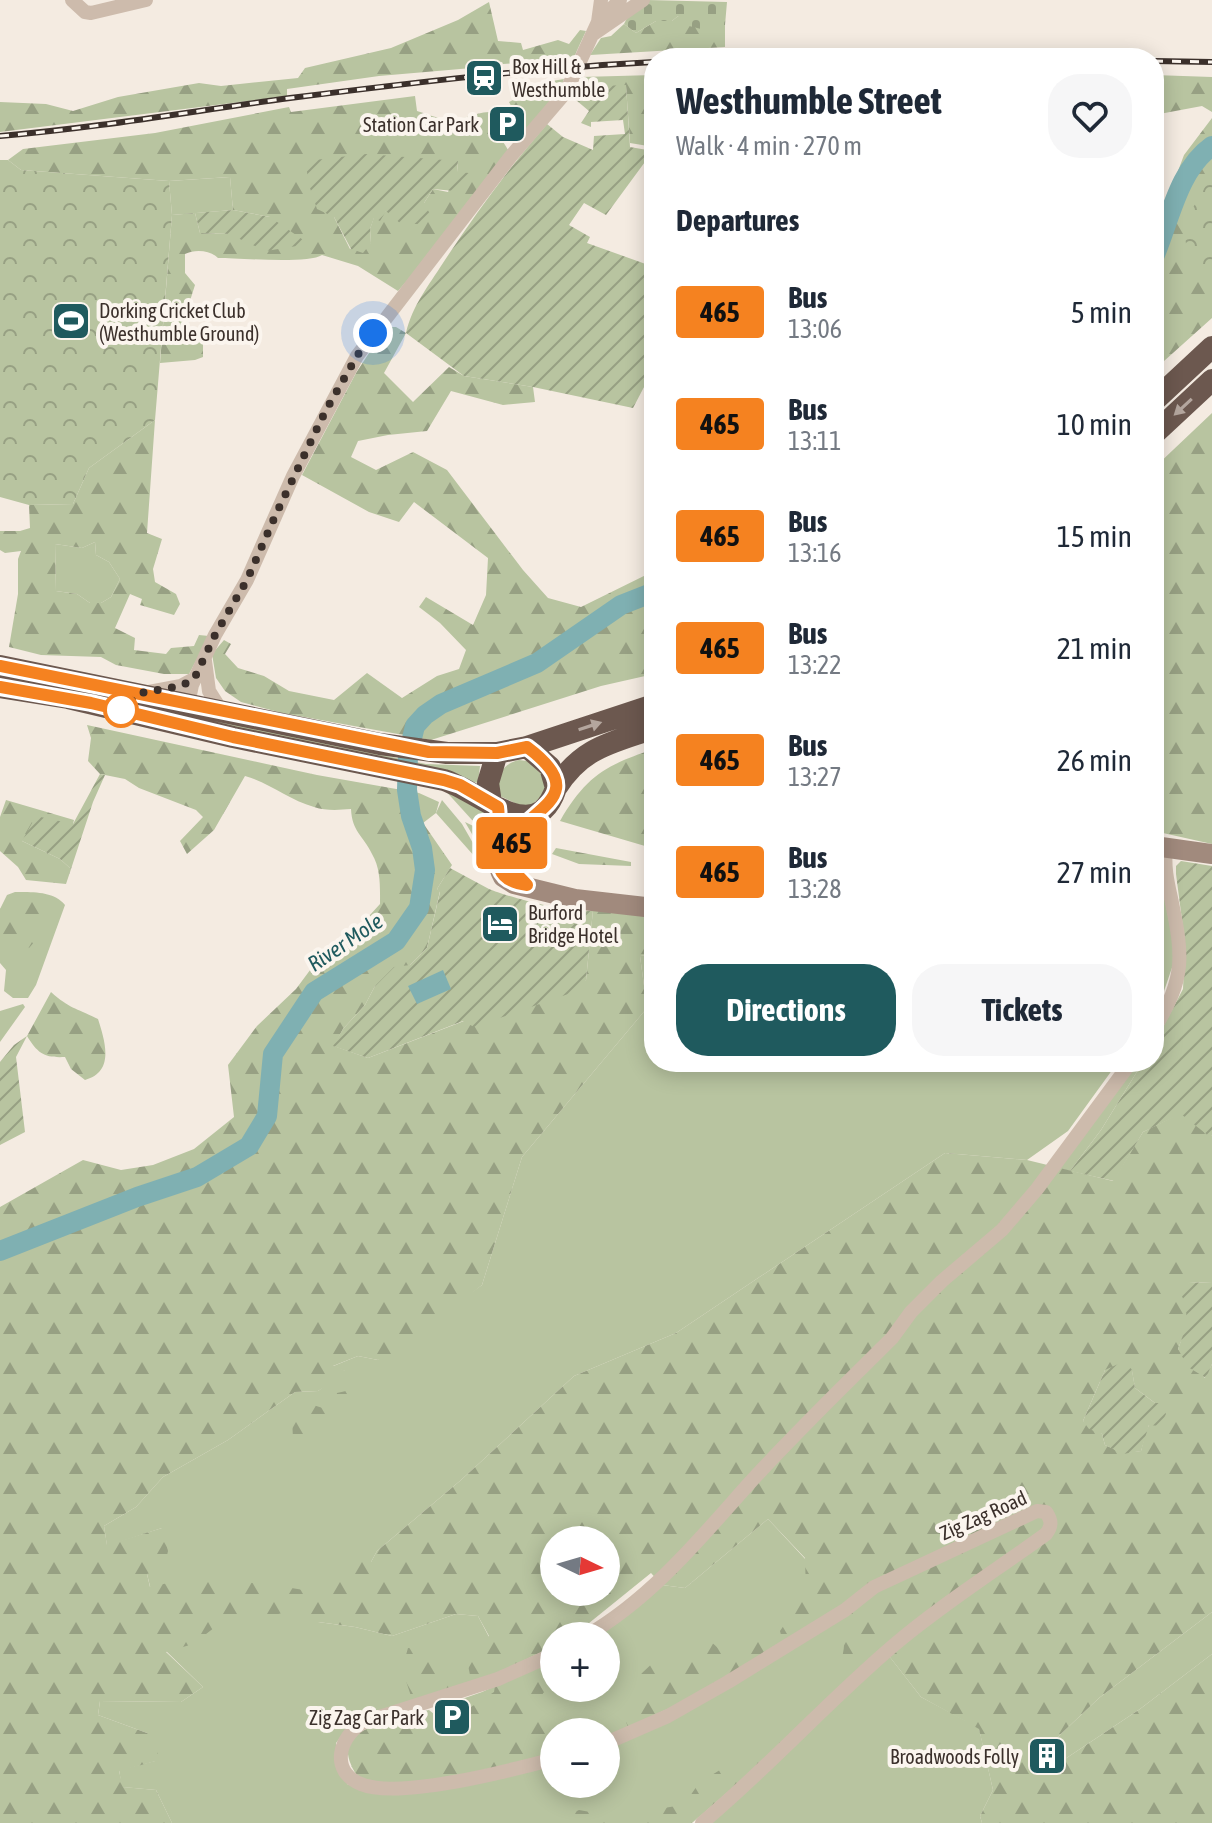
<!DOCTYPE html>
<meta charset="utf-8">
<style>
:root{--surface:#fff;--page:#f6f6f7;--text:#1f2937;--muted:#747a83;--accent:#1f5a5e}
body{margin:0;font-family:"Asap Condensed",sans-serif;background:var(--page);color:var(--text);height:100vh;display:flex;flex-direction:column;font-size:30px;white-space:nowrap}
*{box-sizing:border-box;margin:0}
p{font-size:26px;color:var(--muted)}
.icon{flex:none;width:44px;height:44px;fill:none;stroke:currentColor;stroke-width:2;stroke-linecap:round;stroke-linejoin:round}
.map{position:relative;flex:1;overflow:hidden}
.drawer{position:absolute;left:644px;top:48px;width:520px;height:1024px;display:flex;flex-direction:column;background:var(--surface);border-radius:32px;box-shadow:0 4px 20px #0003}
.drawer>*{flex:none}
.badge{padding:0 16px;border-radius:6px;font-size:28px;line-height:52px}
.needle{width:52px;rotate:95deg}
.buttons{position:absolute;left:540px;top:1526px;display:grid;gap:16px}
.buttons a{display:grid;place-items:center;width:80px;height:80px;border-radius:50%;background:var(--surface);box-shadow:0 4px 20px #0003;font-size:40px}
.you{position:absolute;width:40px;height:40px;margin:-20px;border:6px solid #fff;border-radius:50%;background:#1a73e8;box-shadow:0 0 0 12px #1a73e833}
.map>.badge{position:absolute;translate:-50% -50%;box-shadow:0 0 0 4px #fff}
h2{padding:0 32px;font-size:30px;line-height:72px}
.round{display:grid;place-items:center;flex:none;width:84px;height:84px;border-radius:32px;background:var(--page)}
.head{display:flex;align-items:center;justify-content:space-between;height:136px;padding:0 32px}
h1{font-size:38px;font-weight:700;line-height:60px}
.button{display:flex;gap:16px;margin-top:auto;padding:16px 32px}
.button a{flex:1;height:92px;border-radius:32px;background:var(--accent);color:#fff;font-size:32px;font-weight:700;line-height:92px;text-align:center}
.button a+a{background:var(--page);color:var(--text)}
ul{padding:0;list-style:none}
li{display:flex;align-items:center;gap:24px;height:112px;padding:0 32px}
li div{flex:1}
li b{display:block;font-size:30px}
li em{font-style:normal}
li .badge{min-width:88px;font-weight:700;text-align:center}
.map>svg:first-child{display:block}
.grass{fill:#b8c4a0}
.forest{fill:url(#forest-firs);fill-rule:evenodd}
.cemetery{fill:url(#cemetery-stones)}
.park{fill:url(#park-crowns)}
.garden{fill:url(#garden-furrows)}
.water{fill:#7fb0b2}
.lines{fill:none;stroke-linecap:round;stroke-linejoin:round}
.river{stroke:#7fb0b2;stroke-width:20}
.minor{stroke:#cdbbac;stroke-width:14}
.secondary{stroke:#a18a7d;stroke-width:20}
.trunk{stroke:#6c584f;stroke-width:22}
.rail-casing{stroke:#3b302b;stroke-width:6}
.rail{stroke:#fbf5ee;stroke-width:3;stroke-dasharray:9;stroke-linecap:butt}
.oneway{fill:#b4a69e}
.line-casing{stroke:#fff;stroke-width:18}
.line{stroke:#f58220;stroke-width:12}
.walk{stroke:#3b302b;stroke-width:8;stroke-dasharray:0 14.4}
.stop-dot{fill:#fff;stroke:#f58220;stroke-width:4}
.labels{text-anchor:middle;dominant-baseline:central;stroke-width:8;stroke-linejoin:round;paint-order:stroke}
.poi-label{font-size:20px;fill:#3b302b;stroke:#fbf5ee;text-anchor:start}
.street-label{font-size:20px;fill:#3b302b;stroke:#fbf5ee}
.water-label{font-size:22px;font-style:italic;fill:#1f5a5e;stroke:#fbf5ee}
</style>
<div class="map">
<svg width="1212" height="1823" viewBox="0 0 1212 1823">
<defs>
<pattern id="forest-firs" width="22" height="20" patternUnits="userSpaceOnUse" patternTransform="scale(2)"><rect width="22" height="20" fill="#b8c4a0"/><path d="M5 1l3.5 6h-7zM16 11l3.5 6h-7z" fill="#97a083"/></pattern>
<pattern id="cemetery-stones" width="16" height="16" patternUnits="userSpaceOnUse" patternTransform="scale(2)"><rect width="16" height="16" fill="#b8c4a0"/><path d="M2 7V4a2 2 0 0 1 4 0v3zM10 15v-3a2 2 0 0 1 4 0v3z" fill="#97a083"/></pattern>
<pattern id="park-crowns" width="20" height="18" patternUnits="userSpaceOnUse" patternTransform="scale(2)"><rect width="20" height="18" fill="#b8c4a0"/><path d="M2 6a3 3 0 1 1 6 0M12 15a3 3 0 1 1 6 0" fill="none" stroke="#97a083"/></pattern>
<pattern id="garden-furrows" width="10" height="10" patternUnits="userSpaceOnUse" patternTransform="scale(2)"><rect width="10" height="10" fill="#b8c4a0"/><path d="M-1 1l2-2M0 10L10 0M9 11l2-2" fill="none" stroke="#97a083"/></pattern>
</defs>
<rect width="100%" height="100%" fill="#f4ebe1"/>
<!-- grass -->
<path class="grass" d="M230,177L233,210L172,215L169,181Z
M95,542L96,555L109,562L120,579L111,597L101,603H90L77,594L56,591L55,544L82,548Z
M196,712L298,738L426,764L480,766L478,783L204,720Z
M519,760L527,761L545,777V793L527,809L500,796C497,778 499,765 519,760Z
M447,787L489,815L494,829L472,820L443,788Z
M442,800L462,824L485,864L483,866L436,813Z
M465,822L494,836L490,865Z
M538,835L528,868L522,870L518,864L517,844Z
M1154,855H1156L1176,956L1164,991L1154,1008Z
M15,892C32,892 54,891 65,905L36,985L28,998H13L4,991L6,970L0,963V909L7,895Z
M654,954V1062H1118L1068,1131L1027,1160L945,1153L676,1333L574,1376L461,1480L377,1551L371,1562L318,1622L355,1627L392,1636L456,1614L478,1616L489,1637L472,1685L350,1725L336,1743V1755L348,1785L554,1763V1784H606V1748L853,1609L882,1646L816,1712L692,1823H172L156,1790L122,1787L119,1770L155,1761L147,1733L98,1715L100,1701L181,1702L203,1687L166,1651L147,1574L162,1528L107,1546L104,1526L136,1507L163,1477L228,1440L295,1392L318,1391L345,1371L331,1367L358,1356L378,1360L482,1285L522,1157L647,1008L640,956Z
M23,1004L25,1007L0,1042V1011Z
M1137,1062H1143L1101,1130L1070,1171L1057,1168Z
M768,1519L847,1604L691,1698L606,1737V1732H554L351,1767L409,1714L429,1710L434,1714L437,1734C452,1736 459,1731 470,1720L468,1709L459,1708L457,1704L459,1700L482,1692L554,1659V1688H606V1636H593L662,1585L685,1588Z
M1212,1612V1654L1140,1709L1050,1769L1034,1764V1754L1045,1749L1099,1698Z
M886,1652L921,1697L979,1728L993,1790L980,1816L982,1823H707Z"/>
<!-- forest -->
<path class="forest" d="M489,2L498,41L521,43L523,50L558,40L569,44L580,30L586,31L573,59L503,64L502,62L473,65L472,68L379,76L287,89V96L0,132V102L46,104L73,111L118,97L199,83L221,86L298,78L305,68L391,48L458,20Z
M678,16L709,25H725V47L590,55L601,38L611,36L624,24L636,33L656,21H672Z
M654,75V147L630,143L626,86L577,87L581,77Z
M1154,75L1212,77V112L1202,106L1154,115Z
M564,79L560,89L524,93V87L552,85V81Z
M557,94L525,132L509,102L513,100Z
M415,96L417,111C429,115 444,121 457,119C469,118 473,113 489,112L497,132L510,153L446,236L398,291L358,266L322,255C309,264 238,258 218,258C210,250 195,249 185,254V273L195,285L181,329L203,341V357L195,360L160,363L172,215L195,213L200,233L229,234L270,217L233,210L230,177L169,181L21,170L8,160L23,149L155,133L289,107L291,112ZM458,162L457,172L448,192L433,189L424,203L386,211L374,217L370,229L371,243L350,249L334,217Z
M1212,118V318L1154,370V235L1184,155Z
M386,327H396L406,333L384,373L413,402L449,367L464,376L533,387L535,402L503,405L451,391L427,431L388,435L358,441L351,457L376,470L413,452L447,470L523,570L548,598L581,607L654,571V674L601,686L431,740L282,713L241,702L225,691L216,678L212,654L224,640L231,644L225,654L238,668L264,676L289,691L334,700L367,673L402,698L437,676L459,669L466,650L440,623L419,607L426,597L473,625L486,595L488,558L414,502L399,522L369,512L302,475L356,373Z
M1212,413V844L1154,831V468Z
M155,420L147,533L162,539L153,569L155,582L176,594L180,604L174,615L140,605L142,599L130,594L115,628L135,638L134,650L166,654L171,648L194,646L199,635L209,636L189,674H164L116,665L101,657L41,655L9,647L18,594V559L21,551L5,553L0,550V531H20L30,528L29,505L73,504L89,468ZM95,542L96,555L109,562L120,579L111,597L101,603H90L77,594L56,591L55,544L82,548Z
M87,725L317,775L419,793L439,802L436,813L423,823L452,865L437,889L440,891L427,948L410,965L375,986L365,1005L343,1029L334,1046L368,1058L464,1021L586,980L593,910L654,914V954L640,956L647,1008L522,1157L482,1285L395,1355L378,1360L358,1356L333,1366L346,1371L338,1379L318,1391L295,1392L228,1440L163,1477L136,1507L104,1526L107,1545L162,1528L168,1551L164,1569L147,1574L150,1587C206,1573 266,1584 322,1593L345,1561L371,1562L377,1551L461,1480L574,1376L676,1333L945,1153L1027,1160L1113,1181L1143,1132L1181,1113L1210,1136L1212,1135V1282L1189,1283L1187,1326L1178,1349L1205,1378L1212,1364V1612L1099,1698L1045,1749L1034,1755V1764L1050,1769L1140,1709L1212,1654V1823H982L980,1816L993,1790L979,1729L921,1697L882,1647L830,1698L823,1686C845,1663 848,1648 840,1617L783,1643L780,1631L806,1593L805,1558L768,1519L685,1588L662,1585L651,1573L573,1636H554V1646L472,1685L466,1655L489,1636L478,1616L456,1614L392,1636L355,1627L318,1622L289,1611L261,1619L223,1621L193,1644L166,1652L203,1687L181,1702L100,1701L98,1715L147,1733L159,1746L156,1761L119,1771L123,1787L156,1790L172,1823H0V1207L83,1160L121,1170L153,1165L194,1149L234,1117L228,1065L257,1026L296,989L319,958L359,927L380,904C380,887 381,869 372,854C363,835 352,832 351,809C339,810 326,811 314,807C289,800 270,783 245,776L214,830L187,854L180,841L203,817L196,810L139,788L125,779L100,774L88,761L91,738ZM1105,1370L1132,1371L1135,1388L1155,1403H1161L1146,1431L1141,1451L1123,1453L1105,1445L1102,1434L1083,1421ZM554,1540H606V1592H554Z
M654,749V896L649,895L647,890L645,846L560,821C586,776 606,765 654,749Z
M6,800L74,820L73,824L22,841L60,859L71,869L66,884L26,880L18,867L0,851V817Z
M556,848L631,862V866L579,864L552,854Z
M46,896L53,900C56,925 44,930 29,948C0,951 0,933 0,909L14,897L22,903Z
M51,992C70,1009 76,1008 98,1019C105,1041 115,1072 85,1080L71,1069L65,1057C45,1058 38,1054 27,1036Z
M346,1391H358C355,1413 343,1413 325,1421L324,1427L299,1439H293L292,1417L294,1411L310,1404L329,1410L335,1403L337,1393Z
M753,1636L766,1641V1654L691,1698L628,1727L624,1717L614,1706L621,1697L633,1702L647,1696L641,1674L658,1658L674,1662L698,1641L708,1639L718,1648L731,1651Z
M408,1648C441,1650 440,1663 450,1692L413,1702L402,1669Z
M554,1659V1687L543,1693L541,1714L551,1720L580,1716L596,1722L600,1732H554V1755C492,1769 423,1794 359,1779C339,1749 346,1735 379,1724C399,1717 429,1706 437,1734C452,1736 459,1731 470,1720L468,1709L494,1692L495,1686Z
M804,1700L822,1706L776,1750L699,1817L692,1811L690,1796L699,1783L779,1733Z
M682,1805L692,1823H564L562,1818L579,1810L646,1822L658,1809Z"/>
<!-- cemetery -->
<path class="cemetery" d="M647,0L727,2L725,25H709L705,30L689,26L678,16L672,21H656L636,33L624,24L628,16Z"/>
<!-- park -->
<path class="park" d="M0,160H8L21,170L169,181L172,215L155,420L89,468L73,504L29,505L0,497Z
M1212,175V285L1187,255L1184,223Z"/>
<!-- garden -->
<path class="garden" d="M626,85L630,147L653,151L606,215L584,203L569,225L590,237L587,243L654,267V368L633,408L533,387L464,376L406,333C412,306 429,285 443,263C475,214 509,168 547,124L563,137L593,150L594,136L625,134L623,120L591,122V127L581,123L589,111L570,95L577,87Z
M366,154L458,161L457,172L469,173L465,192L433,189L424,203L430,214L423,224H401L386,211L380,221L374,218L370,229L371,243L363,253L351,249L334,217L317,209L308,182L306,161Z
M233,210L270,217L309,244L266,251L229,234L200,233L195,213Z
M100,774L105,775L93,802L71,869L60,859L22,841L36,816L73,824Z
M1181,861L1212,866V1135L1210,1137L1181,1114L1143,1132L1114,1181L1070,1171L1101,1130L1143,1062H1154V1044L1183,989L1185,943L1176,874V866Z
M450,868C463,875 476,882 489,889C508,897 575,915 593,910L586,980L571,993L474,1027L463,1021L368,1058L333,1046L343,1029L365,1005L375,986L394,967L410,965L427,948L440,892L437,889Z
M27,1036L16,1057L25,1132L0,1145V1062L14,1045Z
M1212,1282V1364L1206,1378L1188,1367L1178,1349C1186,1328 1191,1313 1180,1292L1189,1283Z
M1125,1361L1132,1370L1135,1388L1155,1403H1161L1166,1414L1160,1426L1149,1425L1141,1451L1123,1454L1105,1445L1102,1434L1089,1429L1083,1421L1105,1370Z"/>
<!-- water -->
<path class="water" d="M443,970L451,989L417,1004L408,986Z"/>
<g class="lines">
<!-- river -->
<path class="river" d="M1154,257C1170,220 1178,170 1212,146
M0,1251L137,1197L197,1177L249,1146L267,1116L273,1054L314,992L396,941L419,908L425,870L422,848L411,816L407,790L408,755L415,726L425,715L441,704L537,663L621,605L654,592"/>
<!-- minor -->
<path class="minor" d="M72,0L85,12L91,13L146,0
M598,22L620,0
M592,35L643,0
M205,661L209,691L221,710
M149,692L181,686L194,679
M190,711L188,704L192,685L215,635L247,580L293,476L357,356L511,156L566,92L598,22L601,0
M1154,1029C1186,977 1183,956 1171,898C1167,880 1164,866 1166,848
M586,1636C650,1599 698,1541 746,1487C793,1435 843,1387 892,1338L911,1312L942,1281L1002,1230L1037,1189L1131,1062
M554,1654L498,1679L364,1722C339,1736 329,1771 361,1784C399,1800 512,1770 554,1759
M606,1743L668,1716L728,1682L845,1610L874,1587L1037,1511L1046,1512C1052,1521 1052,1526 1046,1534C995,1571 941,1605 894,1645C827,1702 769,1767 702,1823"/>
<!-- secondary -->
<path class="secondary" d="M498,807C501,831 491,856 503,877L514,884L575,899L654,908
M1154,846L1212,854
M512,867C504,845 519,831 533,816"/>
<!-- trunk -->
<path class="trunk" d="M1154,401L1212,347
M1154,434L1212,380
M0,666L380,744L447,753H497L527,747L654,705
M0,687L68,698L233,737L444,780C481,792 536,849 556,788L550,767L527,747
M556,788C582,747 611,743 654,728
M491,803L488,783L497,753"/>
<defs>
<path id="rail" d="M731,58L860,55L1047,58
M1154,61L1212,62
M0,136C97,128 193,111 290,98C411,83 533,68 654,62"/>
</defs>
<!-- rail casing -->
<use href="#rail" class="rail-casing"/>
<!-- rail -->
<use href="#rail" class="rail"/>
</g>
<!-- one-way arrows -->
<defs><path id="oneway-solid" d="M-6-.8H1V-3.2L6.5 0L1 3.2V.8H-6Z" transform="scale(2)"/></defs>
<g class="oneway">
<use href="#oneway-solid" transform="translate(1183 407) rotate(137)"/>
<use href="#oneway-solid" transform="translate(590 726) rotate(-18)"/>
</g>
<g class="lines">
<defs>
<path id="line" d="M0,666L429,752L497,753L527,747C605,805 502,811 509,859C511,870 520,877 527,885C481,880 503,839 498,807L460,785L444,780L233,737L91,703L0,687"/>
</defs>
<!-- line casing -->
<use href="#line" class="line-casing"/>
<!-- line -->
<use href="#line" class="line"/>
<!-- walk -->
<path class="walk" d="M121,710L141,693L181,686L194,679L215,635L247,580L277,512L326,410L357,356L373,333"/>
</g>
<!-- icons -->
<defs>
<symbol id="station-square" viewBox="-11 -11 22 22"><rect x="-9" y="-9" width="18" height="18" rx="4" fill="#1f5a5e" stroke="#fbf5ee"/><path d="M-3-6H3Q5-6 5-4V2Q5 4 3 4L4.5 6H3L1.5 4h-3L-3 6H-4.5L-3 4Q-5 4-5 2V-4Q-5-6-3-6ZM-3.5-4v3h7v-3ZM-3.5 1v1.5H-2V1ZM2 1v1.5H3.5V1Z" fill="#fff"/></symbol>
<symbol id="parking-square" viewBox="-11 -11 22 22"><rect x="-9" y="-9" width="18" height="18" rx="4" fill="#1f5a5e" stroke="#fbf5ee"/><path d="M-3.5-5.5H1a3.5 3.5 0 0 1 0 7H-1V5.5H-3.5ZM-1-3.4V-.6H.8a1.4 1.4 0 0 0 0-2.8Z" fill="#fff"/></symbol>
<symbol id="stadium-square" viewBox="-11 -11 22 22"><rect x="-9" y="-9" width="18" height="18" rx="4" fill="#1f5a5e" stroke="#fbf5ee"/><path d="M0-5a6.5 5 0 1 0 0 10a6.5 5 0 1 0 0-10ZM-3.5-1.8h7v3.6h-7Z" fill="#fff"/></symbol>
<symbol id="hotel-square" viewBox="-11 -11 22 22"><rect x="-9" y="-9" width="18" height="18" rx="4" fill="#1f5a5e" stroke="#fbf5ee"/><path d="M-6-4.5h1.5V1H6V5H4.5V3h-9V5H-6ZM-4 0a1.8 1.8 0 1 1 3.6 0ZM.5 0V-2.5h3Q6-2.5 6 0Z" fill="#fff"/></symbol>
<symbol id="building-square" viewBox="-11 -11 22 22"><rect x="-9" y="-9" width="18" height="18" rx="4" fill="#1f5a5e" stroke="#fbf5ee"/><path d="M-4-6H4V6H1V3H-1V6H-4ZM-2.5-4.3h1.7v1.8h-1.7ZM.8-4.3h1.7v1.8H.8ZM-2.5-1h1.7V.8h-1.7ZM.8-1h1.7V.8H.8Z" fill="#fff"/></symbol>
</defs>
<g fill-rule="evenodd">
<use href="#station-square" x="462" y="56" width="44" height="44"/>
<use href="#parking-square" x="485" y="102" width="44" height="44"/>
<use href="#stadium-square" x="49" y="299" width="44" height="44"/>
<use href="#hotel-square" x="478" y="902" width="44" height="44"/>
<use href="#parking-square" x="430" y="1695" width="44" height="44"/>
<use href="#building-square" x="1025" y="1734" width="44" height="44"/>
</g>
<!-- markers -->
<circle class="stop-dot" cx="121" cy="710" r="16"/>
<g class="labels">
<!-- poi labels -->
<g class="poi-label">
<text x="512" y="66">Box Hill &amp;<tspan x="512" dy="23">Westhumble</tspan></text>
<text x="479" y="124" text-anchor="end">Station Car Park</text>
<text x="99" y="310">Dorking Cricket Club<tspan x="99" dy="23">(Westhumble Ground)</tspan></text>
<text x="528" y="912">Burford<tspan x="528" dy="23">Bridge Hotel</tspan></text>
<text x="424" y="1717" text-anchor="end">Zig Zag Car Park</text>
<text x="1019" y="1756" text-anchor="end">Broadwoods Folly</text>
</g>
<!-- street labels -->
<g class="street-label">
<text transform="translate(983 1515) rotate(-24)">Zig Zag Road</text>
</g>
<!-- water labels -->
<g class="water-label">
<text transform="translate(345 942) rotate(-34)">River Mole</text>
</g>
</g>
</svg>
<div class="buttons">
<a><svg class="needle" viewBox="-14 -14 28 28"><path d="M0-13l5 13h-10z" fill="#e53935"/><path d="M0 13l5-13h-10z" fill="#747a83"/></svg></a>
<a>+</a>
<a>−</a>
</div>
<div class="you" style="left:373px;top:333px"></div>
<b class="badge" style="left:512px;top:843px;background:#f58220;color:#111">465</b>
<section class="drawer">
<div class="head"><div><h1>Westhumble Street</h1><p>Walk · 4 min · 270 m</p></div><a class="round"><svg class="icon" aria-label="heart" viewBox="0 0 24 24"><path d="M12 20l-8-8c-3-5 5-10 8-4 3-6 11-1 8 4z"/></svg></a></div>
<h2>Departures</h2>
<ul>
<li><span class="badge" style="background:#f58220;color:#111">465</span><div><b>Bus</b><p>13:06</p></div><em>5 min</em></li>
<li><span class="badge" style="background:#f58220;color:#111">465</span><div><b>Bus</b><p>13:11</p></div><em>10 min</em></li>
<li><span class="badge" style="background:#f58220;color:#111">465</span><div><b>Bus</b><p>13:16</p></div><em>15 min</em></li>
<li><span class="badge" style="background:#f58220;color:#111">465</span><div><b>Bus</b><p>13:22</p></div><em>21 min</em></li>
<li><span class="badge" style="background:#f58220;color:#111">465</span><div><b>Bus</b><p>13:27</p></div><em>26 min</em></li>
<li><span class="badge" style="background:#f58220;color:#111">465</span><div><b>Bus</b><p>13:28</p></div><em>27 min</em></li>
</ul>
<div class="button"><a>Directions</a><a>Tickets</a></div>
</section>
</div>
